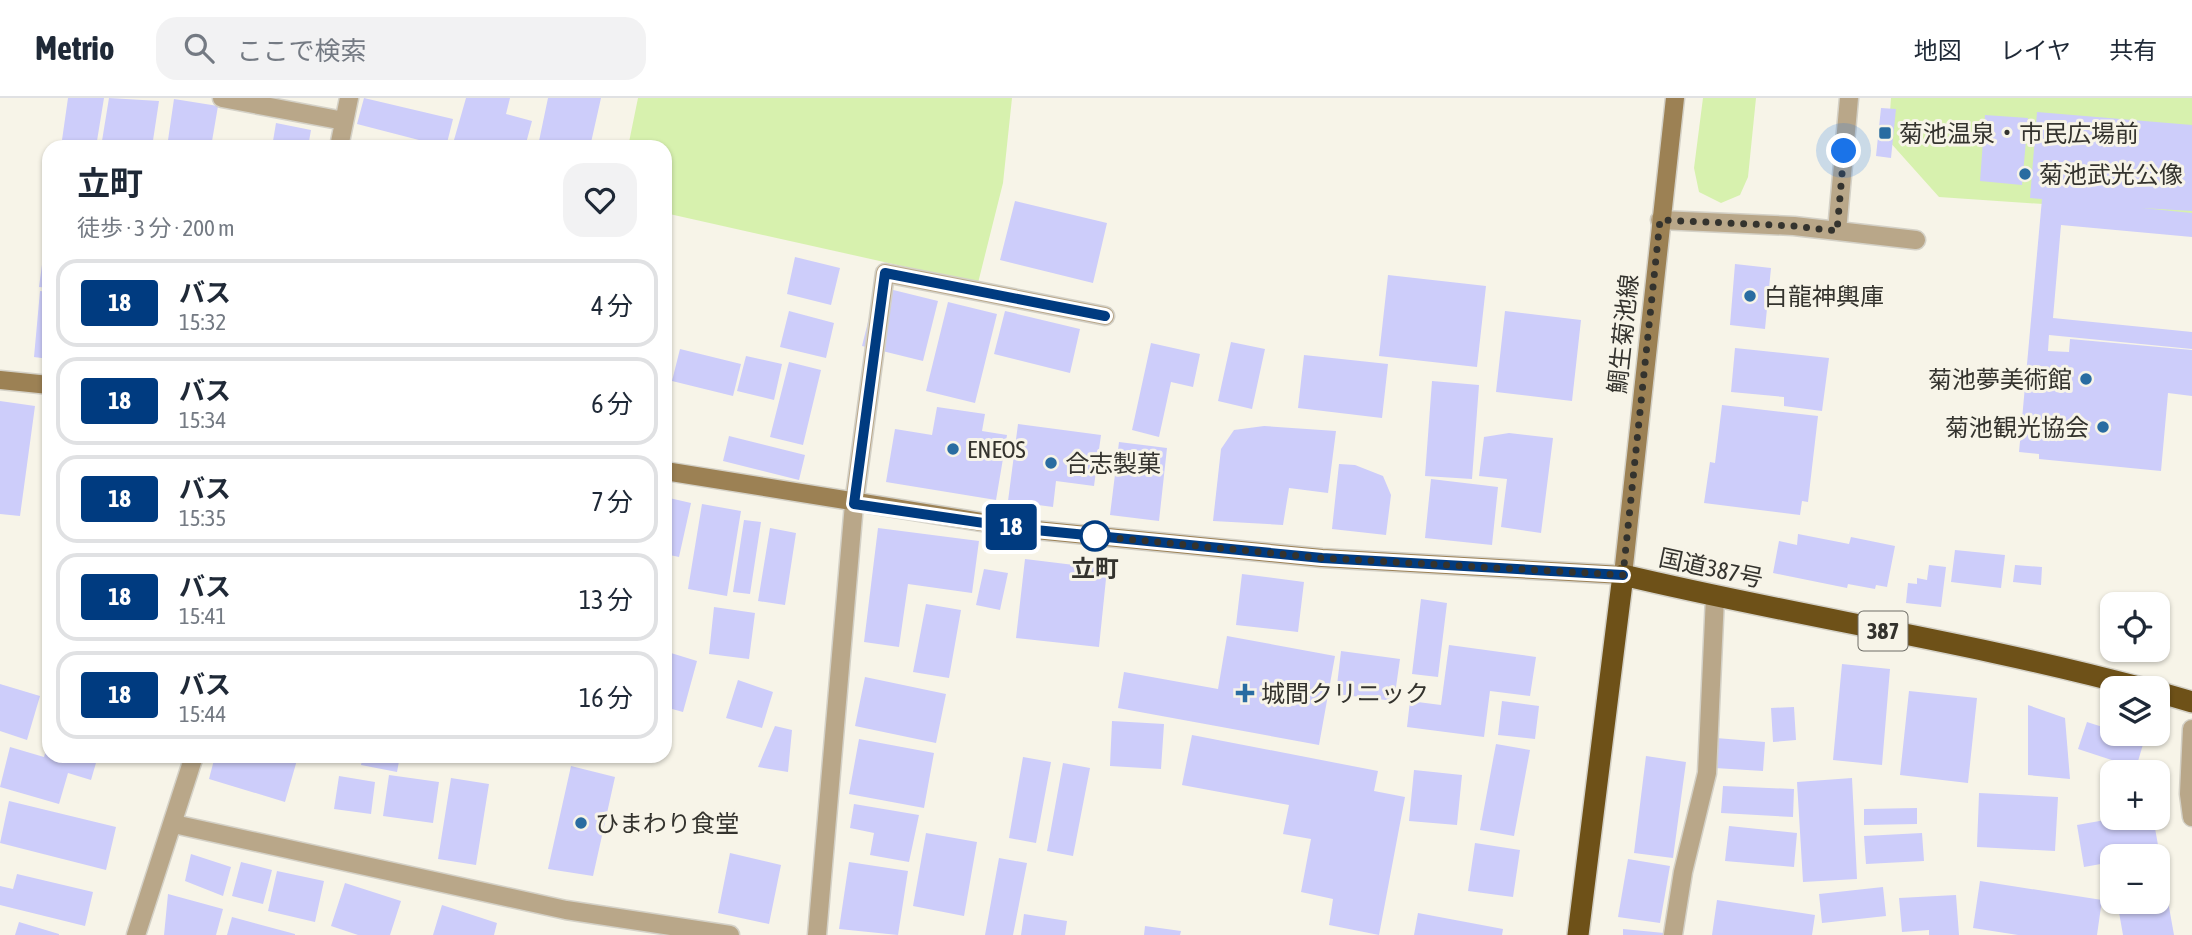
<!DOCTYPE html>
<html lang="ja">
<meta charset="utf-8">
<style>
:root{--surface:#fff;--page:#f2f2f3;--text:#1f2937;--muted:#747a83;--line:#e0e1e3}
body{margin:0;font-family:"Asap Condensed","Noto Sans JP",sans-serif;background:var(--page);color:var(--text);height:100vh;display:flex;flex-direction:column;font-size:26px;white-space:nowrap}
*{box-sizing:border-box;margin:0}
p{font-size:23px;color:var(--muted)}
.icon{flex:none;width:38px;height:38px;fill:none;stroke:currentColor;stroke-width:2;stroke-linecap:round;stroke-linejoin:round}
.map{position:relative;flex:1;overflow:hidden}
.panel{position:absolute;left:42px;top:42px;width:630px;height:623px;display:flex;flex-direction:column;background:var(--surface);border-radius:21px;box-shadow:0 2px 5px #0004}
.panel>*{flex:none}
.badge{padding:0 14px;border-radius:5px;font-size:24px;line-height:46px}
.fabs{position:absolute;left:2100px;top:494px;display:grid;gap:14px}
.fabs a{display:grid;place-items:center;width:70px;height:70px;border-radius:14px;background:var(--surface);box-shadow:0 2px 5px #0004;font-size:35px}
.you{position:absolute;width:35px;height:35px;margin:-18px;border:5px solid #fff;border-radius:50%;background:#1a73e8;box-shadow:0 0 0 10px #1a73e833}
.map>.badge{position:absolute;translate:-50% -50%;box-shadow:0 0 0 4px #fff}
.round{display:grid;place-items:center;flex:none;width:74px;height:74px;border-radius:21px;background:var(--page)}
.head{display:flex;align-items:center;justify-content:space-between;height:119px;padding:0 35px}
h1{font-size:33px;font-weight:700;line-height:52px}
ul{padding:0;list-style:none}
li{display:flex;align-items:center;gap:21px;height:88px;margin:0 14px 10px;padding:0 21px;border:4px solid var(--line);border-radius:21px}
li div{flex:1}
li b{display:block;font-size:26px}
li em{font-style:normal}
li .badge{min-width:77px;font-weight:700;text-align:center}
header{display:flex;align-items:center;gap:42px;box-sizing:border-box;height:98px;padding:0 35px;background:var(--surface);border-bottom:2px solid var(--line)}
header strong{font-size:33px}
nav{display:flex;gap:38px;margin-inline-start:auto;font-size:24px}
.search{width:490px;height:63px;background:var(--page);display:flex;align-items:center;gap:18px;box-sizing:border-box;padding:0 24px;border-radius:21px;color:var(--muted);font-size:26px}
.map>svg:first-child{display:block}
.green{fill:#d7f1ae}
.building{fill:#cdcdfa}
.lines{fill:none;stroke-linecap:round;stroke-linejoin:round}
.lane-casing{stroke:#d4d1c7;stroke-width:21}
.street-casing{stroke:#d4d1c7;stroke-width:21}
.secondary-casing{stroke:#d4d1c7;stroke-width:21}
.highway-casing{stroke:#d4d1c7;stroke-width:24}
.lane{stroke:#b9a789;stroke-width:18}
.street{stroke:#b9a789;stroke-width:18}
.secondary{stroke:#9c8154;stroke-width:18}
.highway{stroke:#6e5118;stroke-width:21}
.line-casing{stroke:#fff;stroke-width:16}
.line{stroke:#003b80;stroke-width:10}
.walk{stroke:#34332e;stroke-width:7;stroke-dasharray:0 12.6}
.poi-dot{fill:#296ca1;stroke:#f7f4e8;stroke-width:2.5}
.stop-dot{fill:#fff;stroke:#003b80;stroke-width:3.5}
.labels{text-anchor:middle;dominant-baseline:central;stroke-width:6;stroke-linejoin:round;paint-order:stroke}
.shield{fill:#f7f4e8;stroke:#6e6d66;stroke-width:2}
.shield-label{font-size:23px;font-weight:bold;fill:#34332e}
.poi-label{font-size:24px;fill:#34332e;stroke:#f7f4e8;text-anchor:start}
.street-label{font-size:24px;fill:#34332e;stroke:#f7f4e8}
.stop-label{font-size:24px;font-weight:bold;fill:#34332e;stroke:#f7f4e8}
</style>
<header>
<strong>Metrio</strong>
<div class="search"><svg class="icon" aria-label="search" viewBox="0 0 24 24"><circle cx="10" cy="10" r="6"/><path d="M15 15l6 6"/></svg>ここで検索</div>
<nav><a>地図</a><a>レイヤ</a><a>共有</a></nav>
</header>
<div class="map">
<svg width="2192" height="837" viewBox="0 0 2192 837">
<rect width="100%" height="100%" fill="#f7f4e8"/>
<!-- green -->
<path class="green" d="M638,0H1012L1003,85L978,185L665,115V49H628Z
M1703,0H1756L1748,79L1740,97L1721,105L1699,94L1694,70Z
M1891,0H2192V116L1939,99L1888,42Z"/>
<!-- building -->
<path class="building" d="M68,0H104L96,49H61Z
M109,0L159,3L152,49H101Z
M364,0L453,21L446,49L357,26Z
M466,0H510L506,16L532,23L525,49H452Z
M548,0H601L590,49H567L539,43Z
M174,1L218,8L211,49H167Z
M1881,10L1896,11L1891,60L1876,58Z
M2037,14L2192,27V113L2142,110L2192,115V139L2061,127L2053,220L2192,234V251L2049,237L2048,253L2069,254L2070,241L2192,252V298L2168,295L2161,373L2039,361V356L2019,354L2042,101L2030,100Z
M1985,17L2028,20L2022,87L1980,83Z
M276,25L311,32L308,49H272Z
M1015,103L1107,125L1093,185L1000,162Z
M46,137L49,138V190L39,189Z
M795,159L840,170L831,207L787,196Z
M1735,166L1771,170L1765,231L1730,227Z
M1388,177L1486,188L1477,269L1379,258Z
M877,188L938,203L923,263L862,248Z
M40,193L49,194V261L34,259Z
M948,204L997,216L975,305L926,293Z
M789,213L834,225L826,260L780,249Z
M1005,213L1080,231L1070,275L994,256Z
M1505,213L1581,222L1572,303L1496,294Z
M1231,244L1265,251L1252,311L1218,303Z
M1151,245L1200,256L1193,289L1171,284L1159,339L1132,332Z
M1735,250L1829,260L1822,313L1784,308V299L1731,294Z
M680,251L741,266L733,298L672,283Z
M1304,257L1388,266L1382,320L1298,310Z
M746,258L782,266L774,302L737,293Z
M789,264L821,272L803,347L770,339Z
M1432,283L1479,287L1472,381L1425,378Z
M0,303L35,308L20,418L0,416Z
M1722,307L1818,318L1808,404L1802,403L1800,417L1704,405L1710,364L1715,365Z
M937,309L985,316L982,333L1007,337L996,402L886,384L895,331L932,337Z
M1018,326L1101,337L1094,388L1056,383L1053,409L1008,403Z
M1264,328L1336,333L1328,395L1289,390L1283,427L1213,423L1221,351L1234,332Z
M1509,335L1553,340L1541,435L1501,429L1507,381L1479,378L1484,339Z
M729,338L805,357L799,382L723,363Z
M1119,344L1167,350L1159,423L1110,417Z
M1339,366L1355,367L1383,378L1391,397L1386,437L1332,431Z
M1431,381L1498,389L1492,447L1425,440Z
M665,399L691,405L679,459L665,456Z
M702,406L741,413L727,498L688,491Z
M744,422L761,424L750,496L733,494Z
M770,430L796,435L785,507L758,503Z
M878,430L979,443L972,495L908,486L899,549L864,544Z
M1798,436L1849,446L1851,439L1895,448L1887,489L1876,487L1875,491L1848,486L1847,490L1773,475L1779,443L1797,447Z
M1955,452L2005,457L2001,490L1951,484Z
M1025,461L1107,471L1099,549L1016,540Z
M1929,467L1946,469L1941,509L1906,505L1908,485L1917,486V480L1927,482Z
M2015,467L2042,469L2041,487L2013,484Z
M984,471L1008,475L1000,512L976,507Z
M1242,476L1304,484L1298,534L1236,527Z
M1421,501L1447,505L1438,579L1412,576Z
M926,506L961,512L949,580L913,574Z
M714,509L755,515L749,561L709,556Z
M1227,538L1335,558L1319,647L1118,610L1124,574L1218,591Z
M1449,547L1536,559L1530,598L1490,593L1484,639L1407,629L1410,603L1441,607Z
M1341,553L1400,561L1394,603L1336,596Z
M671,555L697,563L683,614L665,609V578Z
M1842,566L1890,571L1882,667L1833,662Z
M865,579L946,596L936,645L855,628Z
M738,582L773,594L762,630L726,620Z
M0,586L40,598L27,642L0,633Z
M1909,593L1977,600L1968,685L1900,677Z
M1502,603L1539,608L1535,641L1498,637Z
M2028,607L2065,620L2070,681L2028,677Z
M1794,609L1796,642L1773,644L1771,610Z
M1112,623L1164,626L1161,671L1110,668Z
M2087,624L2112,632V635L2144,643L2136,670L2078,651Z
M775,628L792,632L788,674L758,669Z
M1192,637L1378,673L1374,693L1405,699L1379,837L1329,827L1333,801L1301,794L1311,741L1283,736L1289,707L1182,687Z
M1716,640L1765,644L1763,673L1715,670Z
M859,641L934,655L924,710L849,696Z
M48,645L49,658H98L91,682L68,675L59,706L0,689L10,649L44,659Z
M1496,646L1530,652L1514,738L1480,732Z
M215,658H284L297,662L285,704L209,681Z
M363,658H400L397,674L361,667Z
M595,658H648V665L595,661Z
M1646,658L1686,664L1673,760L1634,755Z
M1023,659L1051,664L1036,745L1009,740Z
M1063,665L1090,670L1073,758L1047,753Z
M571,668L615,679L593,778L548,771Z
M1414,672L1462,677L1457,727L1409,723Z
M389,677L439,684L433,725L383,718Z
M339,678L375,684L371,716L334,711Z
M451,680L489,686L476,767L438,761Z
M1852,680L1857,781L1803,784L1797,684Z
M1723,688L1794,691L1793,719L1721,715Z
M1979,695L2058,699L2055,753L1977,749Z
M9,703L116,729L106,772L0,745Z
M854,706L919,717L909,764L870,757L874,735L850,730Z
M1917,710V726L1864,727V711Z
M2122,719H2153L2174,837H2123L2117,803H2158V758H2112V764L2084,769L2077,727Z
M1729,728L1797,735L1794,769L1725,763Z
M926,735L977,744L964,818L913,808Z
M1922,735L1924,763L1866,766L1864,738Z
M1475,745L1520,752L1513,799L1468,793Z
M730,755L781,767L769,826L718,815Z
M191,756L231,769L223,798L185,783Z
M999,760L1027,765L1013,837H985Z
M1628,761L1670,768L1660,825L1618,819Z
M241,764L272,772L263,806L232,798Z
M849,764L908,773L898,837L839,831Z
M277,773L324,783L315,824L268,813Z
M17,776L93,794L85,828L0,807V788L13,791Z
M1980,783L2102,802L2097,837H2018L1973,830Z
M345,785L401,803L390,837H358L331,828Z
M1883,789L1886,818L1822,825L1819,796Z
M168,796L223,811L216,837H164Z
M1956,797L1959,837H1929V832L1902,834L1899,800Z
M1717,802L1815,817L1812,837H1712Z
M442,807L497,825L494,837H433Z
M1418,815L1503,831L1502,837H1414Z
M1024,816L1067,823L1065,837H1021Z
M232,819L295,836V837H227Z
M19,824L59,836V837H15Z
M1145,828L1181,833L1180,837H1144Z
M1623,831L1664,835V837H1623Z"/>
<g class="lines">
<defs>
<path id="lane" d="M1660,122L1794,128L1916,142
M1837,133L1849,0"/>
<path id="street" d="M222,0L344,23
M339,49L349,0
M2192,631L2189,696L2192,719
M174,726L566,812L730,837
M136,837L194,658
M817,837L854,406L885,175L1105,218
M1673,837L1683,774L1707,675L1715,499"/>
<path id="secondary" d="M0,282L49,287
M665,373L1025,431L1322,460L1623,477L1675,0"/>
<path id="highway" d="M2158,594L2192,604
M1578,837L1623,477C1795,518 1971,544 2142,590"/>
</defs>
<!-- lane casing -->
<use href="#lane" class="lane-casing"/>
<!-- street casing -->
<use href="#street" class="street-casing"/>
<!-- secondary casing -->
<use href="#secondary" class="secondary-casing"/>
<!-- highway casing -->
<use href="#highway" class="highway-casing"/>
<!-- lane -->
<use href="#lane" class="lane"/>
<!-- street -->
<use href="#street" class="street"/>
<!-- secondary -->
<use href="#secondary" class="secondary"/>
<!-- highway -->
<use href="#highway" class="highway"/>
</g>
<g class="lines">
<defs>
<path id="line" d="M1105,218L885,175L854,406L1025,431L1322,460L1623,477"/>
</defs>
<!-- line casing -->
<use href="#line" class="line-casing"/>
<!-- line -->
<use href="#line" class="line"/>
<!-- walk -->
<path class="walk" d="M1095,438L1322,460L1623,477L1660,122L1794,128L1837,133L1844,53"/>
</g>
<!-- markers -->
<g class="poi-dot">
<rect x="1878" y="28" width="14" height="14" rx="3.5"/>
<circle cx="2025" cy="76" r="7"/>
<circle cx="1750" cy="198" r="7"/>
<circle cx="2086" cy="281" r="7"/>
<circle cx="2103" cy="329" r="7"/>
<circle cx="953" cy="351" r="7"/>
<circle cx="1051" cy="365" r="7"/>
<path d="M1241.5 584.5h7v7h7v7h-7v7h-7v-7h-7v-7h7z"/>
<circle cx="581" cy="725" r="7"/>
</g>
<circle class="stop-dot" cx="1095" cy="438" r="14"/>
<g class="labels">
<!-- shield labels -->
<rect class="shield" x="1858.5" y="513.5" width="49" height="39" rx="5"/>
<g class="shield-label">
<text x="1883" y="533">387</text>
</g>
<!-- poi labels -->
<g class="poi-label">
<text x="1899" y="35">菊池温泉・市民広場前</text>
<text x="2039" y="76">菊池武光公像</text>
<text x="1764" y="198">白龍神輿庫</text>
<text x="2072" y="281" text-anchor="end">菊池夢美術館</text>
<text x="2089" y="329" text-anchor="end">菊池観光協会</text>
<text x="967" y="351">ENEOS</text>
<text x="1065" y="365">合志製菓</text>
<text x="1261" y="595">城間クリニック</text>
<text x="595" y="725">ひまわり食堂</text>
</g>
<!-- street labels -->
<g class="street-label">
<text transform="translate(1623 236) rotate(-84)">鯛生菊池線</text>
<text transform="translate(1711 470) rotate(12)">国道387号</text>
</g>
<!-- stop labels -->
<g class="stop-label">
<text x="1095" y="470">立町</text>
</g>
</g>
</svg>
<div class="fabs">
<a><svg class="icon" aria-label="locate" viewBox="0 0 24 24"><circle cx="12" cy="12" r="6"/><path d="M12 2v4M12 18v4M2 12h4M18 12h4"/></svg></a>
<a><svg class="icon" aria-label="layers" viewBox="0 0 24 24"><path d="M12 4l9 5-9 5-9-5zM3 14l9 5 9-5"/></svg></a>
<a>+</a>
<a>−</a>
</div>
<div class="you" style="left:1844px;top:53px"></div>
<b class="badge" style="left:1011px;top:429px;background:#003b80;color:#fff">18</b>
<section class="panel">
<div class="head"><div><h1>立町</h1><p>徒歩 · 3 分 · 200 m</p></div><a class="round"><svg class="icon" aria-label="heart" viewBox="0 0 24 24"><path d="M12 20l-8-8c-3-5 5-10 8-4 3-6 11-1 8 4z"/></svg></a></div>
<ul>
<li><span class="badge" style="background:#003b80;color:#fff">18</span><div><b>バス</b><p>15:32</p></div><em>4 分</em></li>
<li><span class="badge" style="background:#003b80;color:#fff">18</span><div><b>バス</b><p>15:34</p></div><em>6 分</em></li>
<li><span class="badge" style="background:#003b80;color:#fff">18</span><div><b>バス</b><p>15:35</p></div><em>7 分</em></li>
<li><span class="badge" style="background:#003b80;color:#fff">18</span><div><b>バス</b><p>15:41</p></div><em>13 分</em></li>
<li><span class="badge" style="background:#003b80;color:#fff">18</span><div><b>バス</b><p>15:44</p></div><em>16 分</em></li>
</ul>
</section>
</div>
